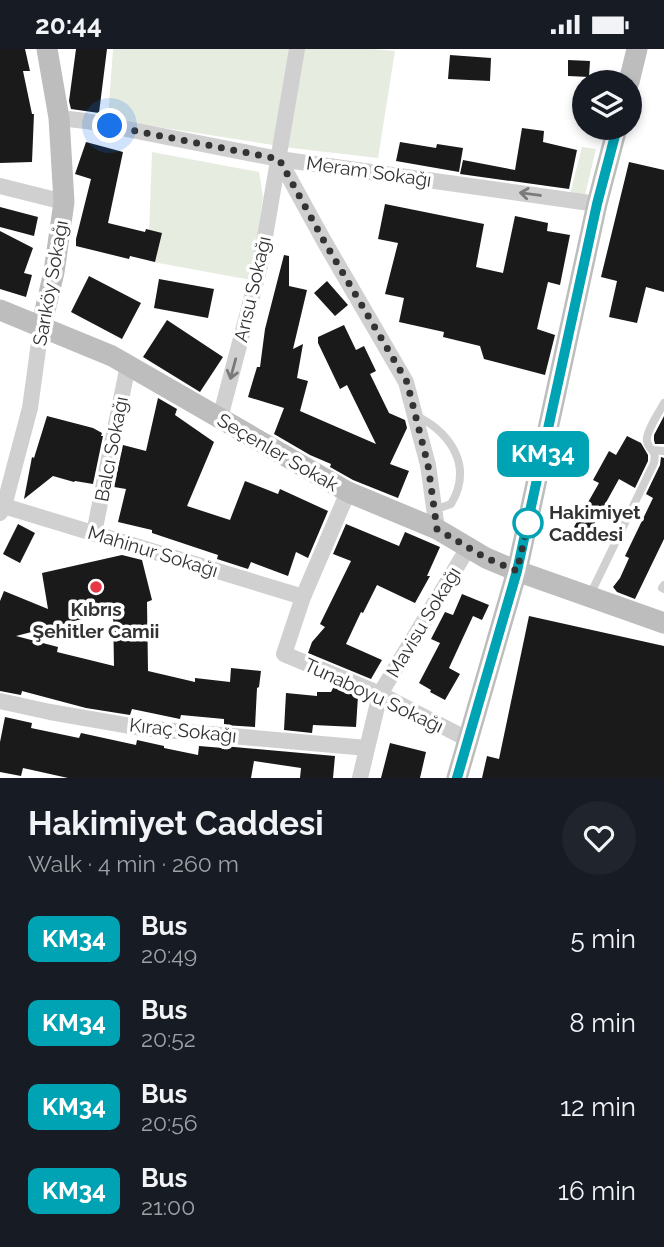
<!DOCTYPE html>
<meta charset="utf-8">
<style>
:root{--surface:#171b24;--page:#20242c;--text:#f1f3f6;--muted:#9ea1a6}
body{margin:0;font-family:Raleway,sans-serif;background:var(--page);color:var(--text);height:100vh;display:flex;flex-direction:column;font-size:26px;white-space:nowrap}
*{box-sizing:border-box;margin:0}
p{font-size:23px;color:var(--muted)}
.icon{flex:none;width:38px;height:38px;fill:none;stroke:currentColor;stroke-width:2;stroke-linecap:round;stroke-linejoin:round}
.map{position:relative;height:729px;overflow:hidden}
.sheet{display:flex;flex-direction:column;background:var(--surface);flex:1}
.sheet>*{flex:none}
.badge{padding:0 14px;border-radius:10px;font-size:24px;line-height:46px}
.tools{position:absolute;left:572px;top:21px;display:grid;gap:14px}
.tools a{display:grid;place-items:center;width:70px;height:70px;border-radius:50%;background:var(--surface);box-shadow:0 4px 10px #0003;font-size:35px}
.you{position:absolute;width:35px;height:35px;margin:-18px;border:5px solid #fff;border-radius:50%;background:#1a73e8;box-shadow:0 0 0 10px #1a73e833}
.map>.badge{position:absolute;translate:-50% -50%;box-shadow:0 0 0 4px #fff}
.round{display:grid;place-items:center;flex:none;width:74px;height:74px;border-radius:37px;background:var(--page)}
.summary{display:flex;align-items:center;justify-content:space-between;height:119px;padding:0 28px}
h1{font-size:33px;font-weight:700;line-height:52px}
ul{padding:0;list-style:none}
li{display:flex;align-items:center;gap:21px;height:84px;padding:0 28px}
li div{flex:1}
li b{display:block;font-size:26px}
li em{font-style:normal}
li .badge{min-width:77px;font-weight:700;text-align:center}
.status{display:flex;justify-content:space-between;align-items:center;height:49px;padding:0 35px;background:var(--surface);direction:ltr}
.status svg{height:19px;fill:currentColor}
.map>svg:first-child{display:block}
.green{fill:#e6ecdf}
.building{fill:#1a1a1a;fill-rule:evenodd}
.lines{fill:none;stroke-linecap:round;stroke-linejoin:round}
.lane{stroke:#d0d0d0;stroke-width:8}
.street{stroke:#d0d0d0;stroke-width:16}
.secondary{stroke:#bdbdbd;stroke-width:21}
.oneway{stroke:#7a7a7a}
.line-casing{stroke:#fff;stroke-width:16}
.line{stroke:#00a3b4;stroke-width:10}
.walk{stroke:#333;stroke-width:7;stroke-dasharray:0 12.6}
.stop-dot{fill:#fff;stroke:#00a3b4;stroke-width:3.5}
.poi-dot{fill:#e63946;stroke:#fff;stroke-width:2.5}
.labels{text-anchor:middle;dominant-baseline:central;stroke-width:7;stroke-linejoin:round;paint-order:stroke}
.street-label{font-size:19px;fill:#333;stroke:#fff}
.stop-label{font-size:19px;font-weight:bold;fill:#333;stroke:#fff;text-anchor:start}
.poi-label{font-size:19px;font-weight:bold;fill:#333;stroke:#fff}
</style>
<div class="status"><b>20:44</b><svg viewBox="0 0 49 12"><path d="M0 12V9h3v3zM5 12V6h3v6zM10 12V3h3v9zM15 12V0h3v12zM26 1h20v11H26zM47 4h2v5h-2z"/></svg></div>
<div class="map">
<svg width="664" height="729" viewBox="0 0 664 729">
<rect width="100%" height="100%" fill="#fff"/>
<!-- green -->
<path class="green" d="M113,0H372L395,2L378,109L292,99L108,70Z
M582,98L596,100L585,146L570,145Z
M152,103L259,123L263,148L251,231L148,212Z"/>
<!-- building -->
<path class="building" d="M0,0H25L30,22H23L32,65H34L32,113L0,114Z
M76,0H107L99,64L71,60L69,52Z
M450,6L491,9L490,32L448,30Z
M568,11L590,12L589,28L568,27Z
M522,79L544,82L543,93L577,101L569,140L460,125L463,111L515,121Z
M86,93L123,103L108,174L145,183L146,180L162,184L155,213L130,207L129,210L76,197V190L91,130L75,125Z
M400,93L436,99L437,95L463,99L459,123L396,112Z
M629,113L664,121V243L646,238L637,274L609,268L617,232L601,228Z
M385,155L484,175L476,218L503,224L515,167L548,174L547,182L570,186L560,236L548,233L537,280L555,286L545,326L484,310L480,297L443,288L444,283L399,273L404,249L385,245L398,194L378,190Z
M0,158L38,168L34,187L0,178Z
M0,182L33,199L24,224L32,226L26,248L0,240Z
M284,206L289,207V237L307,241L293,300L303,295L297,329L308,332L300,362L376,395L347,336L340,340L318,294V288L344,276L356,301L364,297L376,322L370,325L389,364L405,371L407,379L390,415L409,422L398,449L353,431L330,418L331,415L310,406L274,385L284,359L248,348L257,318H260L265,280Z
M89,227L141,254L122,290L71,263Z
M159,230L214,240L208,269L154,259Z
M327,232L348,256L335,267L314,244Z
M167,271L223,308L200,343L143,308Z
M158,349L177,360L175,366L214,393L187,457L230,471L245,432L278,445L280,440L328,462L308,509L296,503L288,527L251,513L248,520L217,510L218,506L152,484V481L118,473L126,440L114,438L123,396L146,402Z
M47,367L93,379L102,384L101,387H103L93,435L75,432L74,433L53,427L24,450L32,408L34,409Z
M664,367V395H655L654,391V386Z
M627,387L641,394L648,406V412L635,439L619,430L588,486L574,478L599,434L593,431L609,402L616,406Z
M661,408L664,409V490L635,550L617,543L613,538L620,529L629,509L625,507L653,449L646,445L660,416Z
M18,475L35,484L20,514L3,505Z
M346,475L399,497L405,483L440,498L427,527H430L415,554L377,536L363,564L361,563L346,595L382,611L371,630L308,604L312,593L325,578L320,575L351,512L333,505Z
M122,506L142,511L152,551L147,553L148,622L195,633V629L230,633L231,619L261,622L259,638L257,639L255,678L224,676V670L181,666L180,670L132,660L130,666L86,659L22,642L21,646L0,642V552L4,542L48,560L42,524ZM113,562L114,617L57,603L58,598L16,587Z
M462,545L489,556L482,571L473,567L449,619L460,625L445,651L430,643L431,641L419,634L440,594L431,590L445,563L453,566Z
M529,567L664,597V729H482L487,707L499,710Z
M334,637L358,647L356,678L313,676L312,684L284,681L286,644L317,647V643H331Z
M5,668L32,674L31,679L79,689L81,684L136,696L137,691L164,697V699L198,706L199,697L223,699V697L335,707L333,729H300L301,719L254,712L251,729H68L23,719L21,727L0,723V693Z
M390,694L426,703L420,729H381Z"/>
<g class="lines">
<!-- lane -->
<path class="lane" d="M417,367C452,385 473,418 451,455L434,461
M653,401L664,402
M664,536L662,539L664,540
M590,546L654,414C657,399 649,403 647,392C645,384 660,362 664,354"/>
<!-- street -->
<path class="street" d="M59,69L86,72L279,110L597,155
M279,110L324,192L406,333L428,416L437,480
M0,137L64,153
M220,369L260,217L297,0
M348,443L303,548L284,605L380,645L469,691
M4,457L303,548
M0,464L4,457L30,359L41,279
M94,484L128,316
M0,652L50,663L142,679L367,699
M360,729L380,645L468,499"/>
<!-- secondary -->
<path class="secondary" d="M629,33L637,0
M0,261L112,307L348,443L437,480L486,509L517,522L664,574
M41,279L54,223L64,153L59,69L47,0
M457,729L517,522L597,155L617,79"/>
</g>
<!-- one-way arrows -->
<defs><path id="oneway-shaft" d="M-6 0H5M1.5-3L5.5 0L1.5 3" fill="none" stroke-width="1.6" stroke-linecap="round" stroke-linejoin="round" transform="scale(1.75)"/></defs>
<g class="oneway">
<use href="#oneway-shaft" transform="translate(530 145) rotate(-172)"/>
<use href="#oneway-shaft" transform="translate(233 320) rotate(105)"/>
</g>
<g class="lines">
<defs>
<path id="line" d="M457,729L517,522L597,155L617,79"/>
</defs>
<!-- line casing -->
<use href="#line" class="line-casing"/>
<!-- line -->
<use href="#line" class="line"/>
<!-- walk -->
<path class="walk" d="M110,77L279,110L324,192L407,333L428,416L437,480L486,509L517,522L529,470L528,474"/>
</g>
<!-- markers -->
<circle class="stop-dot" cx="528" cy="474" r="14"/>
<circle class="poi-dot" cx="96" cy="538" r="7"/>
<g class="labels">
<!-- street labels -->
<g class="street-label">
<text transform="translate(369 122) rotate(8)">Meram Sokağı</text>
<text transform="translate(50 234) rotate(-80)">Sarıköy Sokağı</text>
<text transform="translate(252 240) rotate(-77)">Arısu Sokağı</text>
<text transform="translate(111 400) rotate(-79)">Balcı Sokağı</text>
<text transform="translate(278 403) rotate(30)">Seçenler Sokak</text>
<text transform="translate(153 502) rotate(17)">Mahinur Sokağı</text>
<text transform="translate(423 573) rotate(-59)">Mavisu Sokağı</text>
<text transform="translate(374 646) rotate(25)">Tunaboyu Sokağı</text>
<text transform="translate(183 681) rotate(6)">Kıraç Sokağı</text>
</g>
<!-- stop labels -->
<g class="stop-label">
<text x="549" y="463">Hakimiyet<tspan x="549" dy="22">Caddesi</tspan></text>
</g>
<!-- poi labels -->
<g class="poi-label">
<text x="96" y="560">Kıbrıs<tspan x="96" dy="22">Şehitler Camii</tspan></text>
</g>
</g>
</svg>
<div class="tools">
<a><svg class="icon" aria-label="layers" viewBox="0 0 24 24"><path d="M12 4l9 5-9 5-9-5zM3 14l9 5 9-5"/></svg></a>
</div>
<div class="you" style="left:110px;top:77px"></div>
<b class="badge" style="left:543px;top:405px;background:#00a3b4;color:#fff">KM34</b>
</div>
<section class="sheet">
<div class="summary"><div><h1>Hakimiyet Caddesi</h1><p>Walk · 4 min · 260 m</p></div><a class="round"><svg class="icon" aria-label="heart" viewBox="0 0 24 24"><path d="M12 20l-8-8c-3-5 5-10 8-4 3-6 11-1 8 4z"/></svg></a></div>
<ul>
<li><span class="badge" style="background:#00a3b4;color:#fff">KM34</span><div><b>Bus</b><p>20:49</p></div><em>5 min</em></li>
<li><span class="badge" style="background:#00a3b4;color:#fff">KM34</span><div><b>Bus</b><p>20:52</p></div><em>8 min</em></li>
<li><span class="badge" style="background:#00a3b4;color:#fff">KM34</span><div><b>Bus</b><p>20:56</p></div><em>12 min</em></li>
<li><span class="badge" style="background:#00a3b4;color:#fff">KM34</span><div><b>Bus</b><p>21:00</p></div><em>16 min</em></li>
</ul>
</section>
